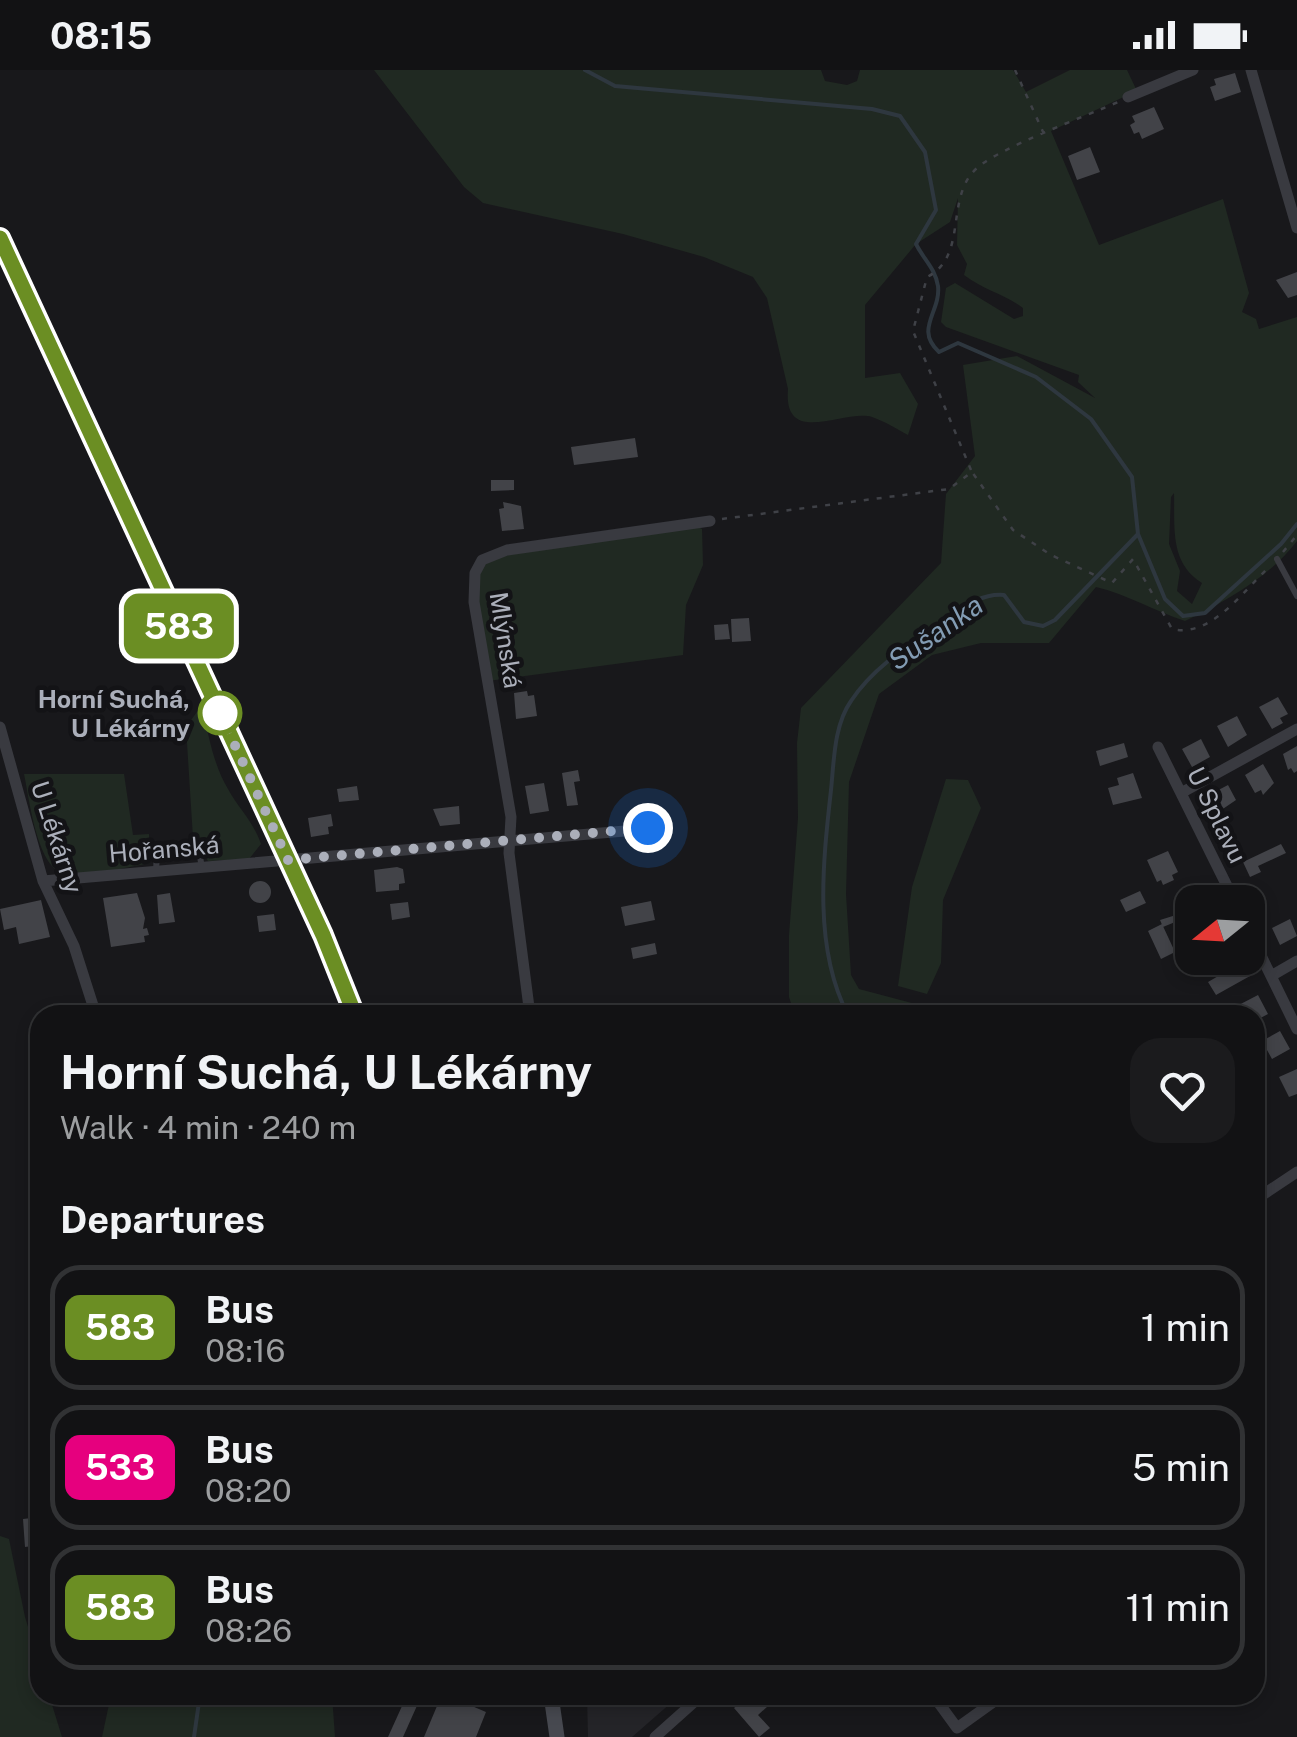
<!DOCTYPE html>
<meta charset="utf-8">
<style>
:root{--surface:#121214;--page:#1b1b1d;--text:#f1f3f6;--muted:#9c9ea0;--line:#313234}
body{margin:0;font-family:"Public Sans",sans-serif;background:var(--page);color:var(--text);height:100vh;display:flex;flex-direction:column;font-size:38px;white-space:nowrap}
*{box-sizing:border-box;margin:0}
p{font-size:32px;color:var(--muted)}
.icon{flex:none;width:55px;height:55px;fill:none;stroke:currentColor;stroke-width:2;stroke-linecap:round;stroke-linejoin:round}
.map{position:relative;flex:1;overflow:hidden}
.panel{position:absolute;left:30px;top:935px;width:1235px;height:700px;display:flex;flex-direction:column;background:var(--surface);border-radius:30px;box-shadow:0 5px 15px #0003,0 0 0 2px var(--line)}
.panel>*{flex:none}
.badge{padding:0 20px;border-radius:15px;font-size:35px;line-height:65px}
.needle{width:65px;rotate:252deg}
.tools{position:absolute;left:1175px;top:815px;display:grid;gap:20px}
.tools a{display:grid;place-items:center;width:90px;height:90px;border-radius:20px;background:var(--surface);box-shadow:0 5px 15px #0003,0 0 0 2px var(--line);font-size:50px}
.you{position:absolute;width:50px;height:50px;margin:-25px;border:8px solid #fff;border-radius:50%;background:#1a73e8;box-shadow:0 0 0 15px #1a73e833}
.map>.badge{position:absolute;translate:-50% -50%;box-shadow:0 0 0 5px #fff}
h2{padding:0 30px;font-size:38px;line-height:90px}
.round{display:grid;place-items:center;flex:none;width:105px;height:105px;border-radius:30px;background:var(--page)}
.head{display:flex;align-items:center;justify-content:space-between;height:170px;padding:0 30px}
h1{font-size:48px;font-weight:700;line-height:75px}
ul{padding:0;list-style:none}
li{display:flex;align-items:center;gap:30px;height:125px;margin:0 20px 15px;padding:0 10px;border:5px solid var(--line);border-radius:30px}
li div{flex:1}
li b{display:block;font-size:38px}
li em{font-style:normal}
li .badge{min-width:110px;font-weight:700;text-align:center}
.status{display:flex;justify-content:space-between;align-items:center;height:70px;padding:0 50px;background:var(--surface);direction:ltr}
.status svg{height:28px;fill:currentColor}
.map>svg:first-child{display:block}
.built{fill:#242428}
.green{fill:#202922;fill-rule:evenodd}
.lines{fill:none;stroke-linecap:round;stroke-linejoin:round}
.stream{stroke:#2e373f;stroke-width:4}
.building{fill:#424348}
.path{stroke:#3f4147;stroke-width:2.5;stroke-dasharray:5 8;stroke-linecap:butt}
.service{stroke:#393a40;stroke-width:6}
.minor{stroke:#393a40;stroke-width:11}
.secondary{stroke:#474950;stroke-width:15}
.line-casing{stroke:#fff;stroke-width:22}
.line{stroke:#6b8e23;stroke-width:15}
.walk{stroke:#abafba;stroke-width:10;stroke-dasharray:0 18}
.stop-dot{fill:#fff;stroke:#6b8e23;stroke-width:5}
.labels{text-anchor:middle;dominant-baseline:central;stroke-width:9;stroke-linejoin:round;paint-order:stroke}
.street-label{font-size:25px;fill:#abafba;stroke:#131316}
.stop-label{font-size:25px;font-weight:bold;fill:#abafba;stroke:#131316;text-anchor:end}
.water-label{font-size:28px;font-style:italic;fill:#839cb4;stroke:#131316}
</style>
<div class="status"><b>08:15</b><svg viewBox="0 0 49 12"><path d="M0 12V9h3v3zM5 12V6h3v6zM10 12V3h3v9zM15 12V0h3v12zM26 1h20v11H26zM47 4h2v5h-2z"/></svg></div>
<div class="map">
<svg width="1297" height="1667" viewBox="0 0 1297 1667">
<rect width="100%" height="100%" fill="#18181b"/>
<!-- built -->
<path class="built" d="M587,1625H680L632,1667H588Z"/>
<!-- green -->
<path class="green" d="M374,0H821L825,11L847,15L857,11L860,0H1013L1026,22L1070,0H1127L1136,19L1130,24L1051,61L1099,175L1223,129L1249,223L1242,242L1256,249L1259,259L1297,247V471C1270,507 1226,531 1185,551C1154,541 1129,525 1096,517L1049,573H981L932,585L879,624L849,712L846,824L851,905L859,919L957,945H795L789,927V865L798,748L797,673L801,638L941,493L946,424L975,386L963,295L1017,286L1095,328L1078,312L1079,305L946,257L941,252L946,218L955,213L1014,249L1023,246V238C1004,224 984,220 964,205L967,194L957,175L958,128L950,152L916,174L865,235V308L900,303L918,334L908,365C897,359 884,351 872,347C844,339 783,378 788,319L767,228L753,207L704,187L623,164L483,133L464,117ZM1174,423C1175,456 1169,493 1202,513L1192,534L1177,521L1180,501L1169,474L1171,427Z
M689,451L702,459L703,495L686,535L683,585L488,611L474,532L482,490Z
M202,635C208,663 213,694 228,719C239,739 253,751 261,774L249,789L208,791L193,768L186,657Z
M24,704H124L133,765L149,764L150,793C125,797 88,809 63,803C37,797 29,727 24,704Z
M946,709L968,710L981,738L943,830L941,893L927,924L898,916L912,817Z
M0,1466L9,1469L25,1547L40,1596V1625H49L62,1667H0Z
M111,1625H332L335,1667H102Z"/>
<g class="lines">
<!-- stream -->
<path class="stream" d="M585,0L615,16L872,39L900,46L925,82L936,140L916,174C924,190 935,198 938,216C941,242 914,259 939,282L958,273L1036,307L1091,349L1132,407L1138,464L1055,550L1043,556L1024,552L1004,525C977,523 959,542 937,556C906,577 872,599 851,631C834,655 834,691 831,720C823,792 813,878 848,945
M1138,464L1165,529L1183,546L1205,543L1281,474L1297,454
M194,1667L200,1625"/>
</g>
<!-- building -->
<path class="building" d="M1235,3L1241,22L1215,31L1210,17L1216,15L1214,9Z
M1154,37L1164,59L1142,69L1139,62L1134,64L1130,55L1135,52L1132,46Z
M1090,77L1100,102L1077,110L1068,86Z
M1297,202V225L1288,228L1276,210Z
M635,368L638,387L574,395L571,377Z
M491,410H514V420L491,421Z
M503,432L521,436L524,459L502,461L499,439L504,438Z
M749,548L751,571L732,572L731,549Z
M728,554L730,569L715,570L714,555Z
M527,621L528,626L534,625L537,646L516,649L514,623Z
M1278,627L1288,644L1280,648L1283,653L1272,659L1259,637Z
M1237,646L1247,665L1228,677L1217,656Z
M1201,669L1210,687L1192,697L1182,679Z
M1124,673L1128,687L1100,696L1096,681Z
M1297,676V701L1294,703L1291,698L1288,700L1283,684Z
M1263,694L1274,713L1263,725L1261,720L1255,723L1245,705Z
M578,700L580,711L574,712L578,735L567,736L562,703Z
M1133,703L1142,728L1113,735L1108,718L1119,715L1117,708Z
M544,713L549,741L530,744L525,716Z
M1228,715L1236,730L1214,745L1205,727Z
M357,716L359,730L339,732L337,719Z
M459,736L460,754L440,756L433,739Z
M331,744L333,756L328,757L329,764L311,767L308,748Z
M1281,774L1286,783L1258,796L1261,802L1250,807L1243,792Z
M1168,781L1178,802L1172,805L1174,810L1163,815L1161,810L1157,812L1147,790Z
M397,797L403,799L405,813L399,814V820L376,822L374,800Z
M249 822a11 11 0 1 1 22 0a11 11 0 1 1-22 0Z
M1140,821L1146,833L1126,842L1120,830Z
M137,823L145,848L143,859L147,858L149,865L144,866L145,872L111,877L103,828Z
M170,823L175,852L159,854L157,825Z
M41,830L50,867L19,874L16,857L4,860L0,839Z
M651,831L655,850L625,856L621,837Z
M408,832L410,847L392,850L390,834Z
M1192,840V877L1180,850L1163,857L1160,850Z
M274,844L276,860L259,862L257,846Z
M1290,849L1297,866L1280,875L1272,858Z
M1162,854L1175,882L1161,889L1148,861Z
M655,873L657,884L633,889L631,878Z
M1230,888H1239L1250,906L1216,925L1208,912L1220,905L1215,896Z
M1258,925L1268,944L1255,951V945H1234L1231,939Z
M1280,961L1290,979L1272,989L1262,971Z
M1297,999V1024L1289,1027L1279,1007Z
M40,1447V1475L25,1477L23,1449Z
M407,1625H446L486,1642L476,1667H424L437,1636L420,1629L403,1667H388Z
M749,1625H758L768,1636L758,1645L770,1658L759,1667L734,1638Z"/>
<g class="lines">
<!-- path -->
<path class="path" d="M1015,0L1044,64
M971,400L913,261L927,207C969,186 944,127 977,98C1001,77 1084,47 1118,32
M722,449L949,419L972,402L1013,460L1051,485L1112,513L1133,489L1172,559C1210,568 1242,523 1267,499
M1283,482L1297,465"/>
<!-- service -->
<path class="service" d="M1277,489L1297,526
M156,802L157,780L187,773L199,781L202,798"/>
<!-- minor -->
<path class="minor" d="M1251,0L1297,158
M1128,27L1193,0
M0,657L43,811L74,876L96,945
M1158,677L1235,832
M1181,723L1297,659
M43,811L648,759
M1248,859L1297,959
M1271,906L1297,891
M530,945L509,783L511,747L474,532L475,503L482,490L507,480L710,451
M1255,1130L1297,1102
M933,1625L957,1658L1003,1625
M655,1667L702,1625"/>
<!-- secondary -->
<path class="secondary" d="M0,168L323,865L355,945
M551,1625L557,1667"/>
</g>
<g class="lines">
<defs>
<path id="line" d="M0,168L323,865L355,945"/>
</defs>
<!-- line casing -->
<use href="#line" class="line-casing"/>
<!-- line -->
<use href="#line" class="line"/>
<!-- walk -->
<path class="walk" d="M220,643L288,790L648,758"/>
</g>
<!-- markers -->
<circle class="stop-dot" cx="220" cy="643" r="20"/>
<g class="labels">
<!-- street labels -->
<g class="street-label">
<text transform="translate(506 570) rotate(81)">Mlýnská</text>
<text transform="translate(1217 745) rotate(64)">U Splavu</text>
<text transform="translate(57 767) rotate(72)">U Lékárny</text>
<text transform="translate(164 779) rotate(-5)">Hořanská</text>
</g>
<!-- stop labels -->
<g class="stop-label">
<text x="190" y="629">Horní Suchá,<tspan x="190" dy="29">U Lékárny</tspan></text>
</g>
<!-- water labels -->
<g class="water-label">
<text transform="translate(935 562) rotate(-35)">Sušanka</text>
</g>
</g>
</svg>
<div class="tools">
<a><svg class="needle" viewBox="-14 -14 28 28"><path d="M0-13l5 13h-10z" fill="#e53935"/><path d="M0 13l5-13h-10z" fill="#9c9ea0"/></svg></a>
</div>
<div class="you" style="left:648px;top:758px"></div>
<b class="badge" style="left:179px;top:556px;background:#6b8e23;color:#fff">583</b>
<section class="panel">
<div class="head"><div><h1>Horní Suchá, U Lékárny</h1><p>Walk · 4 min · 240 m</p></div><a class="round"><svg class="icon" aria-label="heart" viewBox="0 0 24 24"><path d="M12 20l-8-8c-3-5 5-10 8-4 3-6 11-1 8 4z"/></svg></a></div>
<h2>Departures</h2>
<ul>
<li><span class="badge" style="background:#6b8e23;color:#fff">583</span><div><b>Bus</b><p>08:16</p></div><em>1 min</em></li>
<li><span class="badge" style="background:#e6007e;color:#fff">533</span><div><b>Bus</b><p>08:20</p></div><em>5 min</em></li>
<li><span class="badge" style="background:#6b8e23;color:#fff">583</span><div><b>Bus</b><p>08:26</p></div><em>11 min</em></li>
</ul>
</section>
</div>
